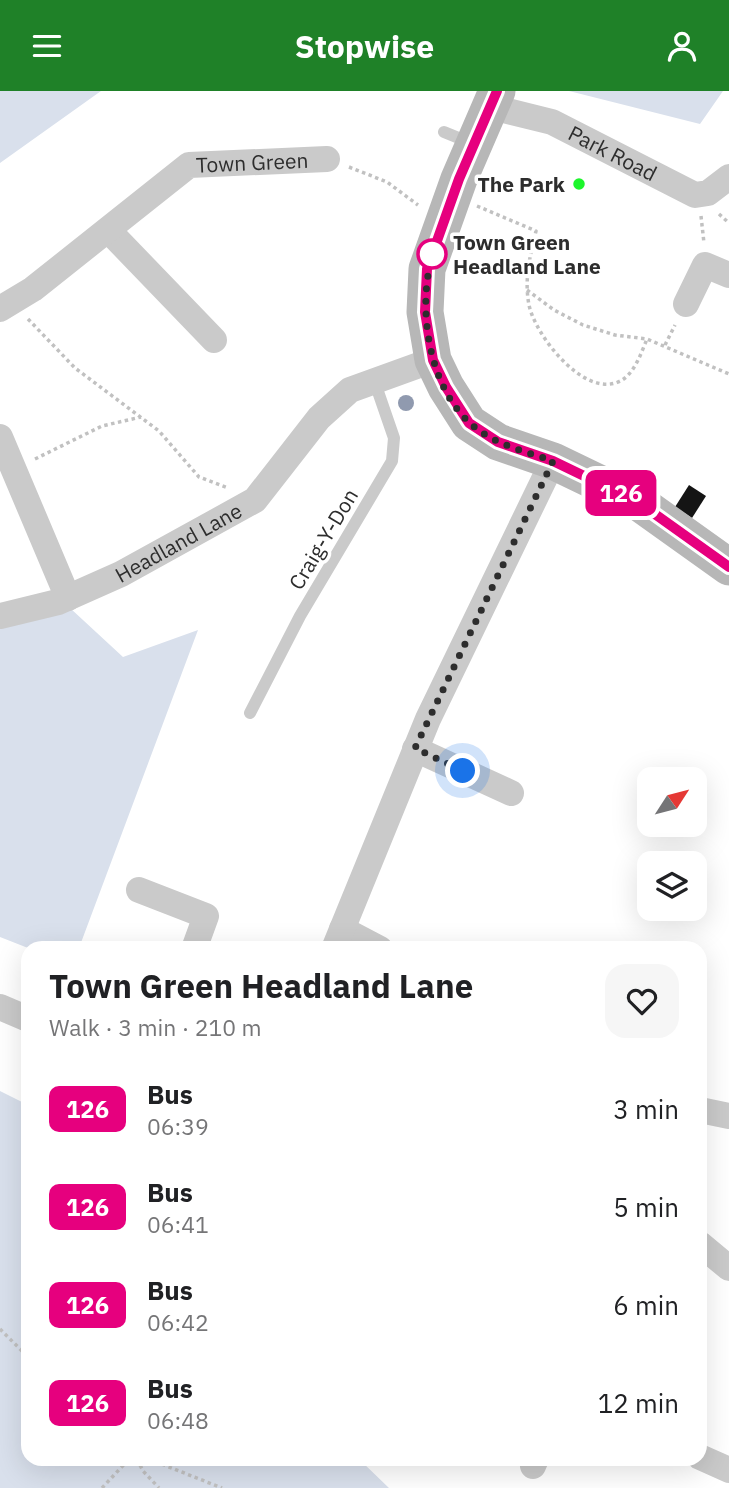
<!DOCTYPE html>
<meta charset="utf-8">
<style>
:root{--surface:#fff;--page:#f6f6f6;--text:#202124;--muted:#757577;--accent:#1f8128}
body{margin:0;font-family:"IBM Plex Sans",sans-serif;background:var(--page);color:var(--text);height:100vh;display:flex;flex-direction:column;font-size:26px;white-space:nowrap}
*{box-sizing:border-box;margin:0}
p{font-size:23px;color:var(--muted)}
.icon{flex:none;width:38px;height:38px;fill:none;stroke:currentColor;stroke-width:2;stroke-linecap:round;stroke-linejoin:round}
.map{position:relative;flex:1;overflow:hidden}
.details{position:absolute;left:21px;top:850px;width:686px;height:525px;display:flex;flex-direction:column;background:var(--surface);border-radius:21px;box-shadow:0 7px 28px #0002}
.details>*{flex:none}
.badge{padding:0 14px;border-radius:10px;font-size:24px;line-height:46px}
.needle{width:46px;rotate:54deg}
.buttons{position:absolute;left:637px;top:676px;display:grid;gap:14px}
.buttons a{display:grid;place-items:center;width:70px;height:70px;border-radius:14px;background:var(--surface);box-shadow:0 7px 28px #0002;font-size:35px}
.you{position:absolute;width:35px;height:35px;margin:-18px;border:5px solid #fff;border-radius:50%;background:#1a73e8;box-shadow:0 0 0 10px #1a73e833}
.map>.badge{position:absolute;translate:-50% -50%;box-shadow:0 0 0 4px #fff}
.round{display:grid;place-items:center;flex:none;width:74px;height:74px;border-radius:21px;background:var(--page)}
.summary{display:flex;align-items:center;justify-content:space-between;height:119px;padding:0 28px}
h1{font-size:33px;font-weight:800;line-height:52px}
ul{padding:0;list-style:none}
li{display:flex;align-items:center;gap:21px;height:98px;padding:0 28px}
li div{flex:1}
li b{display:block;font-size:26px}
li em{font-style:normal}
li .badge{min-width:77px;font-weight:700;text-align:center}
header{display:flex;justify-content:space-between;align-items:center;height:91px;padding:0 28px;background:var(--accent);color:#fff;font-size:32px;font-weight:800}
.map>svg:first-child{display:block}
.green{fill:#d9e0ec}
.building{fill:#141414}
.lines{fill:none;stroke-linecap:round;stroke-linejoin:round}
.path{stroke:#c1c1c1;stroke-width:3.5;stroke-dasharray:3.5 3.5;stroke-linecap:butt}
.lane{stroke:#cacaca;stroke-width:12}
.street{stroke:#cacaca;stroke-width:26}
.secondary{stroke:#b7b7b7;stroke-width:37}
.tree{fill:#909aaf}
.line-casing{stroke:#fff;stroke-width:16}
.line{stroke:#e6007e;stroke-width:10}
.walk{stroke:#2d2d2d;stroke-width:7;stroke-dasharray:0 12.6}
.poi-dot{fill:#1df62c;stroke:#fff;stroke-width:2.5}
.stop-dot{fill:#fff;stroke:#e6007e;stroke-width:3.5}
.labels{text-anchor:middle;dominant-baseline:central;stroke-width:7;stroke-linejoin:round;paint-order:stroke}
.street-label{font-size:21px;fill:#2d2d2d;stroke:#fff}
.poi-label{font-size:21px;font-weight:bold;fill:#2d2d2d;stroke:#fff;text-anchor:end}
.stop-label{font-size:21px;font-weight:bold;fill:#2d2d2d;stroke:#fff;text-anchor:start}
</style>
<header><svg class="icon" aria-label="menu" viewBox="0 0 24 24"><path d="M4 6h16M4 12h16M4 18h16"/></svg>Stopwise<svg class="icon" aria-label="person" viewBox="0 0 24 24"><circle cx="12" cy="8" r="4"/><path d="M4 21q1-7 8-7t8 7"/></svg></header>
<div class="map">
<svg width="729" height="1397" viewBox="0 0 729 1397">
<rect width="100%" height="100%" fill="#fff"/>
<!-- green -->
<path class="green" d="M0,0H101L0,72Z
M569,0H723L700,33Z
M70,517L123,566L198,539L79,857H28L0,846V536Z
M0,1000L28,1014V1368L360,1369L389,1397H0Z"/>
<!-- building -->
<path class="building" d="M689,394L706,405L692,427L675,416Z"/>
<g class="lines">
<!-- path -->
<path class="path" d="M349,76L387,91L418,114
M477,115L536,140C530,165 524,188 529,214C535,244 583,306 618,291C634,285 641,262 647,248
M719,123L729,132
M701,125L704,152
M527,199L554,219L583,234L615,244L647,248L729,283
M28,228L75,277L159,340L199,386L228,397
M665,254L675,234
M35,368L102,335L141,326
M0,1238L28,1266
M137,1368L143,1380L159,1397
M149,1368L222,1397
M102,1397L129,1368"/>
<!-- lane -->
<path class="lane" d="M444,41L471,52
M250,622L300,525L392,370L394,347L374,289"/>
<!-- street -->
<g class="street">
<path id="s1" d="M491,16L552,31L695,104L708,102L729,86"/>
<path d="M109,140L214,249"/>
<path d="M686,213L705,174L729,184"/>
<path id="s2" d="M0,218L33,198L189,74L327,68"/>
<path d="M0,346L68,507"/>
<path id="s3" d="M0,525L58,511L121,483L255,409L319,327L350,299L433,269"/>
<path d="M415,658L511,702"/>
<path d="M139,799L206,825L194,858"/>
<path d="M342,838L380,858"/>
<path d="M334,858L428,628L553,370"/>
<path d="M0,916L28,928"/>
<path d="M700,1019L729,1025"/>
<path d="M700,1153L729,1177"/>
<path d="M700,1366L729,1379"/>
<path d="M533,1375L536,1368"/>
</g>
<!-- secondary -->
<path class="secondary" d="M497,0L459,88L427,178L425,221L433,269L446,296L469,332L498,351L553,370L638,411L729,476"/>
</g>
<!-- trees -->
<circle class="tree" cx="406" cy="312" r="8"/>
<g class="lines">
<defs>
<path id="line" d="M497,0L459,88L427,178L425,221L433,269L446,296L469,332L498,351L553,370L638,411L729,476"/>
</defs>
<!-- line casing -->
<use href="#line" class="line-casing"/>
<!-- line -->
<use href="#line" class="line"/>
<!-- walk -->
<path class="walk" d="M432,163L435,156C416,208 426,293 470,332C492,353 524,360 553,370L415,657L463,680"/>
</g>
<!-- markers -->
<circle class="poi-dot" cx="579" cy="93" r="7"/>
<circle class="stop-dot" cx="432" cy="163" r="14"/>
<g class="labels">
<!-- street labels -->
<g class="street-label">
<text stroke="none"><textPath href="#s1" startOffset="131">Park Road</textPath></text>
<text stroke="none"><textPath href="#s2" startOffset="301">Town Green</textPath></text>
<text transform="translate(323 448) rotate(-59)">Craig-Y-Don</text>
<text stroke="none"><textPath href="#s3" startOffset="194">Headland Lane</textPath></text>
</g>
<!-- poi labels -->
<g class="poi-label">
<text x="565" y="93">The Park</text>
</g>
<!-- stop labels -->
<g class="stop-label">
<text x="453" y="151">Town Green<tspan x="453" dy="24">Headland Lane</tspan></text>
</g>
</g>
</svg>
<div class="buttons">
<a><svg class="needle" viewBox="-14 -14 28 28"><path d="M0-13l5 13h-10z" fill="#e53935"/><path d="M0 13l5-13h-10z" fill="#757577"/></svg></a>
<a><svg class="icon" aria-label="layers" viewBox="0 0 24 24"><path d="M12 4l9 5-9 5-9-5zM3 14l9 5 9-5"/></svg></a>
</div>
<div class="you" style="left:463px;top:680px"></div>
<b class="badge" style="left:621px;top:402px;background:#e6007e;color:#fff">126</b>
<section class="details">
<div class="summary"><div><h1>Town Green Headland Lane</h1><p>Walk · 3 min · 210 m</p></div><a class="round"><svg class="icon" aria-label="heart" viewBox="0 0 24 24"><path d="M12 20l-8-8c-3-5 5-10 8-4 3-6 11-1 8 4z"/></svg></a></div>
<ul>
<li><span class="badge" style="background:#e6007e;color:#fff">126</span><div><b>Bus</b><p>06:39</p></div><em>3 min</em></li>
<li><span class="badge" style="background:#e6007e;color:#fff">126</span><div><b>Bus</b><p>06:41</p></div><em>5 min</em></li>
<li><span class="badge" style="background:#e6007e;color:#fff">126</span><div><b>Bus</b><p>06:42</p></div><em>6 min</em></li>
<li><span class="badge" style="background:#e6007e;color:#fff">126</span><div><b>Bus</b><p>06:48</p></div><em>12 min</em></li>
</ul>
</section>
</div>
